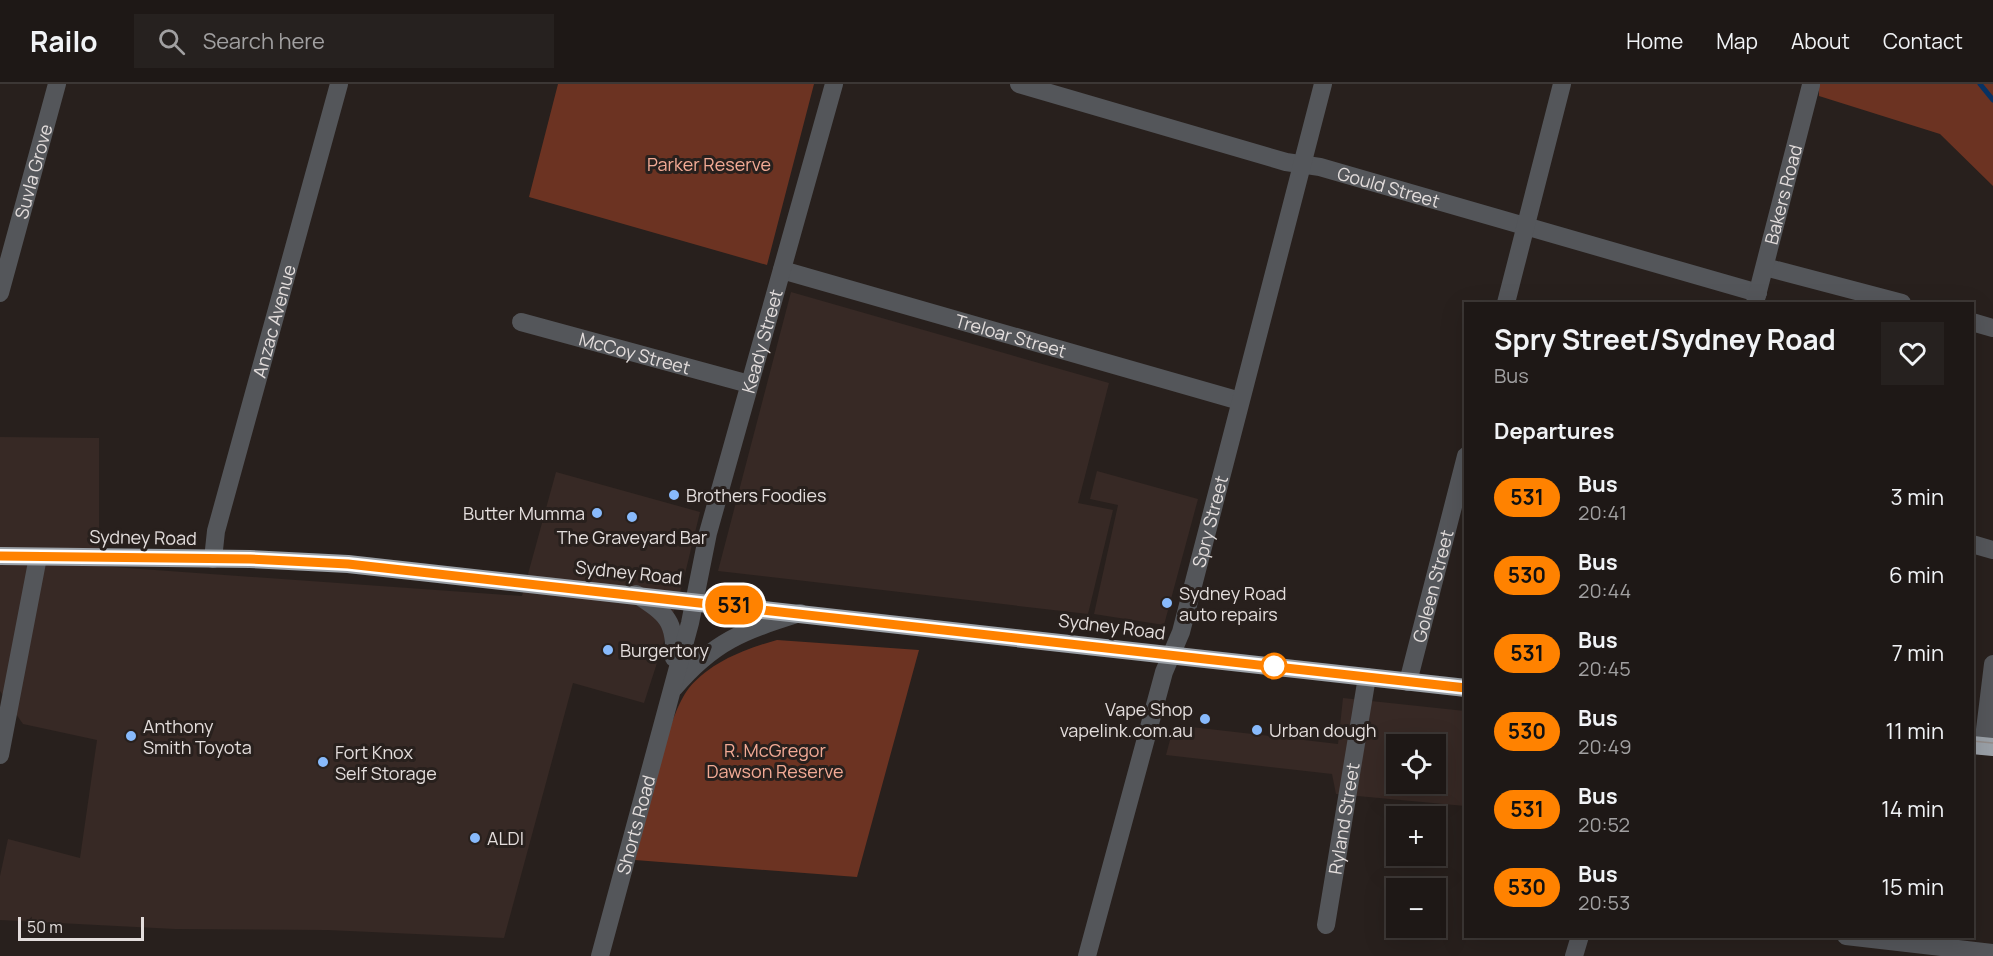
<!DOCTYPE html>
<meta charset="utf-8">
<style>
:root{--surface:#1e1816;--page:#26211f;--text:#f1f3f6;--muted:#a1a0a1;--line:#3c3735}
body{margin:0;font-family:Manrope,sans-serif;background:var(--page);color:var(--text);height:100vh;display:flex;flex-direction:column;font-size:22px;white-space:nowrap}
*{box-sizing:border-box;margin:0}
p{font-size:20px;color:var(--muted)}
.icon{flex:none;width:33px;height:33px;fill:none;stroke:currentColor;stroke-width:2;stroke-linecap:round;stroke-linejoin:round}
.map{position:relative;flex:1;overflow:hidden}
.side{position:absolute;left:1464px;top:218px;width:510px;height:636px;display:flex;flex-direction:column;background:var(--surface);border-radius:0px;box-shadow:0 6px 24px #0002,0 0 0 2px var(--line)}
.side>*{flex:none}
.badge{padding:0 12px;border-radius:20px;font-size:21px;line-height:39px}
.buttons{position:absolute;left:1386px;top:650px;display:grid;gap:12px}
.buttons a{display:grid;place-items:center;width:60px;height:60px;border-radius:0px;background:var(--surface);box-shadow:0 6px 24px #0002,0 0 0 2px var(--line);font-size:30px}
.scale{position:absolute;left:18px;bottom:15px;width:126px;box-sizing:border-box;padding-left:6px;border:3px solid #e3dddc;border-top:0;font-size:16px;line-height:21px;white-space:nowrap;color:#e3dddc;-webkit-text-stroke:4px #28201d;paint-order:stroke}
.map>.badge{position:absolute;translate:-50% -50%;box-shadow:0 0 0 3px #fff}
h2{padding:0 30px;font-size:22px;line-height:54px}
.round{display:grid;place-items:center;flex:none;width:63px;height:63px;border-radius:0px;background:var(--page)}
.headline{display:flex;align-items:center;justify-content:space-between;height:102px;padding:0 30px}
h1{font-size:28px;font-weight:700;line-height:45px}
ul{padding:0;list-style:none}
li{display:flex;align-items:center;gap:18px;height:78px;padding:0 30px}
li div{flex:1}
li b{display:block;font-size:22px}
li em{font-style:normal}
li .badge{min-width:66px;font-weight:700;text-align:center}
header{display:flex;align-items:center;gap:36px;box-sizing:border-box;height:84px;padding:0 30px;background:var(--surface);border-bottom:2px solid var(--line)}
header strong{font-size:28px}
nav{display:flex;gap:33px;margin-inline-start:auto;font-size:21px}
.search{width:420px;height:54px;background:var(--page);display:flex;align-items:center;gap:15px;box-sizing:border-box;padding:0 21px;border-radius:0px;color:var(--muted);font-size:22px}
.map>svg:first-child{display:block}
.built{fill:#372925;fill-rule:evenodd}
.green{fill:#6c3322}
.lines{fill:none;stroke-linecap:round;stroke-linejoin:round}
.stream{stroke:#083263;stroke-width:5}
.minor{stroke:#54565a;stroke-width:18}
.highway{stroke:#9aa0a7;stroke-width:18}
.tram{stroke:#938c8a;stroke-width:1.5}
.line-casing{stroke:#fff;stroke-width:14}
.line{stroke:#ff8200;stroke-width:9}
.poi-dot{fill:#88bafc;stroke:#28201d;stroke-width:2}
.stop-dot{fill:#fff;stroke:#ff8200;stroke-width:3}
.labels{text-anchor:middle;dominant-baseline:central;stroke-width:6;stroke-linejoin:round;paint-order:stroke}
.park-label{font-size:18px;fill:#f2aa95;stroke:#28201d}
.street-label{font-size:18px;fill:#e3dddc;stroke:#28201d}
.poi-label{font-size:18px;fill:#e3dddc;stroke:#28201d;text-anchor:start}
</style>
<header>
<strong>Railo</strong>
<div class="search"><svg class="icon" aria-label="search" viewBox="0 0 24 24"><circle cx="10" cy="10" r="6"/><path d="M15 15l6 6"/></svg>Search here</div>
<nav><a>Home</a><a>Map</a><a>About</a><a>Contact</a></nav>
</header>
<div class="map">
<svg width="1993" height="872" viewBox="0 0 1993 872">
<rect width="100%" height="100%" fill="#28201d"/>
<!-- built -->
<path class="built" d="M791,208L1109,299L1078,419L1113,426L1088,530L718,487Z
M0,353L99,354V482L522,512L556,388L700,428L682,502L644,619L573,599L504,854L327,846L175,845L0,836V792L8,755L80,774L97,656L23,640L0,607Z
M1097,387L1198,415L1164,541L1094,530L1118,421L1090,415Z
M1343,614L1465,627V722L1336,710L1332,690L1166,671L1174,641L1338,660ZM1396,660H1436V699H1396Z"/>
<!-- green -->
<path class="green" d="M558,0H814L767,181L529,113Z
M1819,0H1993V102L1940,50L1819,12Z
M777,556L919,566L857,793L635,776C646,737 666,632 689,604C711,578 745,565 777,556Z"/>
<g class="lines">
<!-- stream -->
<path class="stream" d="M1980,0L1993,16"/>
<!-- minor -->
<g class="minor">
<path id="s1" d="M1019,0L1286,78L1320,83L1758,209"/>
<path d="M1765,183L1902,219"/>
<path id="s2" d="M782,186L1240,317"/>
<path id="s3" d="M0,209L57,0"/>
<path d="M1506,219L1562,0"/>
<path id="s4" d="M1755,219L1811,1"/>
<path id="s5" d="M521,238L749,300"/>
<path d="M1972,238L1993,244"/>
<path d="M1972,460L1993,466"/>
<path id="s6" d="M213,475L216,447L339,0"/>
<path d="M636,510C666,530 676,536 674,574"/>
<path id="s7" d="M1408,598L1466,372"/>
<path d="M674,604C714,557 743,547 800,529"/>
<path d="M1983,662L1993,580"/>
<path d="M0,671L38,473"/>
<path id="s8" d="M1326,841L1367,593"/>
<path d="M1846,852L1993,869"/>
<path id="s9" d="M600,872L690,539L708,449L834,0"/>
<path id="s10" d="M1087,872L1164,588L1181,548L1323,0"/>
<path d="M1574,872L1580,852"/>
</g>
<!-- highway -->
<path class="highway" d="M0,472L250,475L348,480L1466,604
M1972,661L1993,663"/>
<!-- tram -->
<path class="tram" d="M1972,657L1993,659"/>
</g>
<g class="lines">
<defs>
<path id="line" d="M0,472L250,475L348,480L1466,604"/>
</defs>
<!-- line casing -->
<use href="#line" class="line-casing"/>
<!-- line -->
<use href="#line" class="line"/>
</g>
<!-- markers -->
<g class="poi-dot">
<circle cx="674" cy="411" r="6"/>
<circle cx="597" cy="429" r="6"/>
<circle cx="632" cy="433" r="6"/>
<circle cx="1167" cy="519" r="6"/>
<circle cx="608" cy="566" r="6"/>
<circle cx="1205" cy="635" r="6"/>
<circle cx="1257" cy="646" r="6"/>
<circle cx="131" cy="652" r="6"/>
<circle cx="323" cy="678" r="6"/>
<circle cx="475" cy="754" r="6"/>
</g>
<circle class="stop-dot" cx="1274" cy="582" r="12"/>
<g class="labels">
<!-- park labels -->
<g class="park-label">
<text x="709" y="80">Parker Reserve</text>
<text x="775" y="666">R. McGregor<tspan x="775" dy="21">Dawson Reserve</tspan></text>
</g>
<!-- street labels -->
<g class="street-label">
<text stroke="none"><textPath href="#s3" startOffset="126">Suvla Grove</textPath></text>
<text stroke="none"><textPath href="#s1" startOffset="384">Gould Street</textPath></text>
<text stroke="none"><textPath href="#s4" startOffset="112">Bakers Road</textPath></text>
<text stroke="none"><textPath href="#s6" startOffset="246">Anzac Avenue</textPath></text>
<text stroke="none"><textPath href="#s2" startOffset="238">Treloar Street</textPath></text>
<text stroke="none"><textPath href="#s9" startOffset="636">Keady Street</textPath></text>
<text stroke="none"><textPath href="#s5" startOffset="118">McCoy Street</textPath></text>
<text stroke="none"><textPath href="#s10" startOffset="452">Spry Street</textPath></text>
<text transform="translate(143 453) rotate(1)">Sydney Road</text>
<text transform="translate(629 488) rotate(6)">Sydney Road</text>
<text stroke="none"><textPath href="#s7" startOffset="99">Goleen Street</textPath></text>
<text transform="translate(1112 542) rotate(7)">Sydney Road</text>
<text stroke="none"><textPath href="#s8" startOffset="108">Ryland Street</textPath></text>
<text stroke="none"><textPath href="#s9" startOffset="136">Shorts Road</textPath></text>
</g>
<!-- poi labels -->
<g class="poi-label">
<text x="686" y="411">Brothers Foodies</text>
<text x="585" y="429" text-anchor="end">Butter Mumma</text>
<text x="632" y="453" text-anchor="middle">The Graveyard Bar</text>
<text x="1179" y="509">Sydney Road<tspan x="1179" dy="21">auto repairs</tspan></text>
<text x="620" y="566">Burgertory</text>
<text x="1193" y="625" text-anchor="end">Vape Shop<tspan x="1193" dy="21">vapelink.com.au</tspan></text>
<text x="143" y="642">Anthony<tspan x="143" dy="21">Smith Toyota</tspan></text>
<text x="1269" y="646">Urban dough</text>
<text x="335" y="668">Fort Knox<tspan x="335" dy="21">Self Storage</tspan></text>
<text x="487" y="754">ALDI</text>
</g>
</g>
</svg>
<div class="buttons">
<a><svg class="icon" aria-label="locate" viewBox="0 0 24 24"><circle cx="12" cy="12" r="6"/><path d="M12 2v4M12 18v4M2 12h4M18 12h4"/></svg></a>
<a>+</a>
<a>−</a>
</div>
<div class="scale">50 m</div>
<b class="badge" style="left:734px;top:521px;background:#ff8200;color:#111">531</b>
<section class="side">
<div class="headline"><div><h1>Spry Street/Sydney Road</h1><p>Bus</p></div><a class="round"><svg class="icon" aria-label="heart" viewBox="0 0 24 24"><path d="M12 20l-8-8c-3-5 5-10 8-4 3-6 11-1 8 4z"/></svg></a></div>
<h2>Departures</h2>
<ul>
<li><span class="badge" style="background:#ff8200;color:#111">531</span><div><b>Bus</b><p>20:41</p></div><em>3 min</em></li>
<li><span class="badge" style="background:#ff8200;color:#111">530</span><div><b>Bus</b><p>20:44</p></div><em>6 min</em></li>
<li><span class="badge" style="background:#ff8200;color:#111">531</span><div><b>Bus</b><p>20:45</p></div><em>7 min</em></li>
<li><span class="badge" style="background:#ff8200;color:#111">530</span><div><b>Bus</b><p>20:49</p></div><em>11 min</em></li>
<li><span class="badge" style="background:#ff8200;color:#111">531</span><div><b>Bus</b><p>20:52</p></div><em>14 min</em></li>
<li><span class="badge" style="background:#ff8200;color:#111">530</span><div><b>Bus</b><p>20:53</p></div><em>15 min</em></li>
</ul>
</section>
</div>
